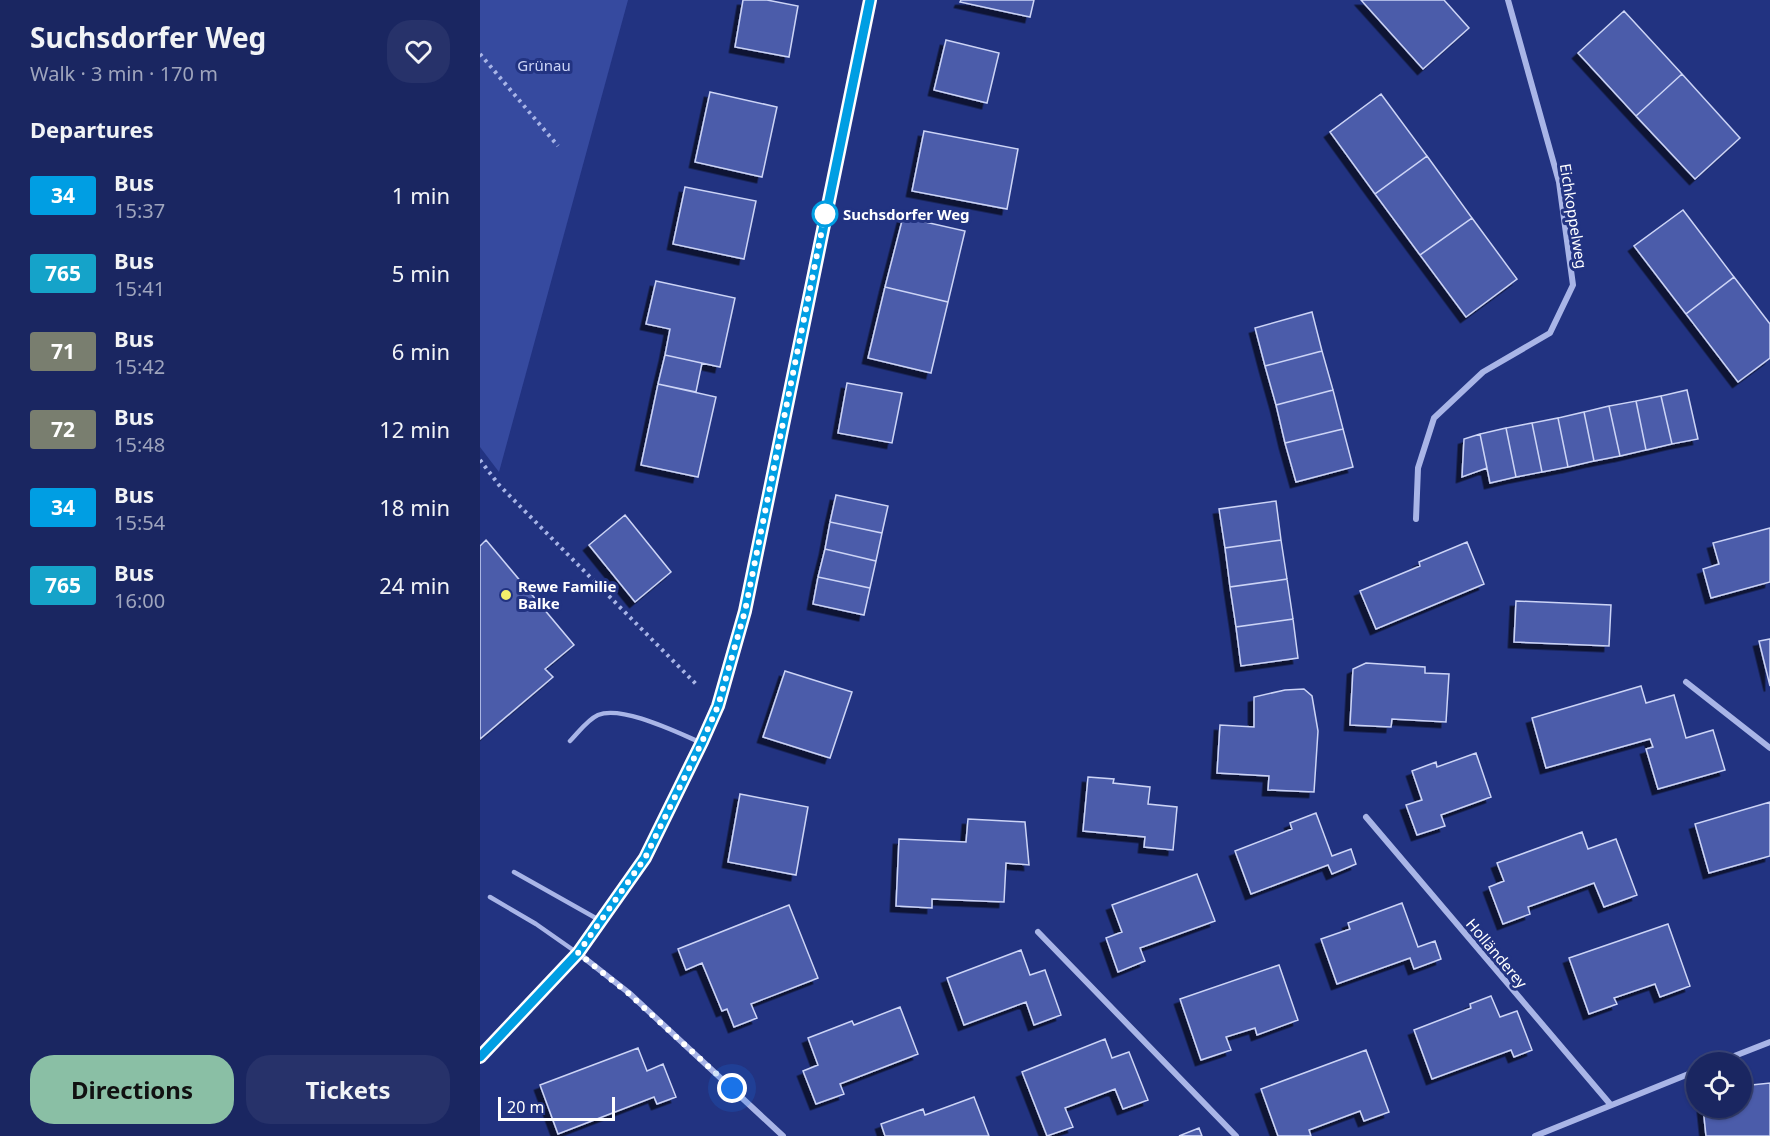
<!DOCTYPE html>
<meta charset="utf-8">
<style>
:root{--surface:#1a2661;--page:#27326a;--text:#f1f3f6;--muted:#9fa5bd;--line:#384376;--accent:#8abfa5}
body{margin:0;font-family:"Noto Sans",sans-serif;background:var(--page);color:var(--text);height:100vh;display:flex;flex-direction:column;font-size:22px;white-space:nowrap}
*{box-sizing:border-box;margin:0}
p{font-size:20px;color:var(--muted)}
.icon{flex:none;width:33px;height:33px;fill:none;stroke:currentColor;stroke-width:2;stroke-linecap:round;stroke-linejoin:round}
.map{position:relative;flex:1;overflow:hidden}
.sheet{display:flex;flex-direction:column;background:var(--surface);width:480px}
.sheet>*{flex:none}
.badge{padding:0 12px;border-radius:4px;font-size:21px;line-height:39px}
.buttons{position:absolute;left:1206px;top:1052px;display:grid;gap:12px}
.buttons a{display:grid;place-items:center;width:66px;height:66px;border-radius:50%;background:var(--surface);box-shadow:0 2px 4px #0004,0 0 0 2px var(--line);font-size:30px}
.scale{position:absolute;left:18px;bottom:15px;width:117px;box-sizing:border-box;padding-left:6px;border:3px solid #fff;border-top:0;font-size:16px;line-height:21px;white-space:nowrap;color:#fff;-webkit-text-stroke:4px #223381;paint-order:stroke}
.you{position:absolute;width:30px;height:30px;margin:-15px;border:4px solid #fff;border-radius:50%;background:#1a73e8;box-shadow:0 0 0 9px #1a73e833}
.map>.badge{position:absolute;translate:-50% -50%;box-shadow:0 0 0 3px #fff}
h2{padding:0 30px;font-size:22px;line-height:54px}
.round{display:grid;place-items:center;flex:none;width:63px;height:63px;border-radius:24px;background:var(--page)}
.summary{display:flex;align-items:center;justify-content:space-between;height:102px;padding:0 30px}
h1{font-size:28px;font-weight:700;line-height:45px}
.action{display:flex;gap:12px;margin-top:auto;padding:12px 30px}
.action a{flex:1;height:69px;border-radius:24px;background:var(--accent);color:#111;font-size:24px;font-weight:700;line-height:69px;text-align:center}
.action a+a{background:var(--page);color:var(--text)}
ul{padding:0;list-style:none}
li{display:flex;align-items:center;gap:18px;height:78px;padding:0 30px}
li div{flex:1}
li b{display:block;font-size:22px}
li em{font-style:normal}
li .badge{min-width:66px;font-weight:700;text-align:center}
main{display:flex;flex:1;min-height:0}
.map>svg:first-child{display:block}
.green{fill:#364a9f}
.building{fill:#4b5caa;stroke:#ccd4f6;stroke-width:1.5;filter:url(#shadow)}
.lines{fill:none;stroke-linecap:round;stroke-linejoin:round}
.path{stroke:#a9b5e7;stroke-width:4;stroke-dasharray:3 4.5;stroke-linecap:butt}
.service{stroke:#a9b5e7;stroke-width:4.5}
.minor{stroke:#a9b5e7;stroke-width:6}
.tertiary{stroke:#a9b5e7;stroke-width:10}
.line-casing{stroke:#fff;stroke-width:14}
.line{stroke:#009ee3;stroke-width:9}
.walk{stroke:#fff;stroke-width:6;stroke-dasharray:0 10.8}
.stop-dot{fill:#fff;stroke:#009ee3;stroke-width:3}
.poi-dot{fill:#f3ef6b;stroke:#223381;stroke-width:2}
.labels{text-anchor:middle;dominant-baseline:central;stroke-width:6;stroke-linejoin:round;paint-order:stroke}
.park-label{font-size:15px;fill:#ccd4f6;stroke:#223381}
.stop-label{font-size:15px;font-weight:bold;fill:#fff;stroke:#223381;text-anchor:start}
.street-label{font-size:15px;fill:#fff;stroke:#223381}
.poi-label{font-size:15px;font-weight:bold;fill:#fff;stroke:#223381;text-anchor:start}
</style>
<main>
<section class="sheet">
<div class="summary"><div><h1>Suchsdorfer Weg</h1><p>Walk · 3 min · 170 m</p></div><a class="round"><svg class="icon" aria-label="heart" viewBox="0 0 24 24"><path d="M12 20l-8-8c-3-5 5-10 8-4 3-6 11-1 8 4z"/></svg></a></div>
<h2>Departures</h2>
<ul>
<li><span class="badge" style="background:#009ee3;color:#fff">34</span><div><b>Bus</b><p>15:37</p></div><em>1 min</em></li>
<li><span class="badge" style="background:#15a3c9;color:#fff">765</span><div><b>Bus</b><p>15:41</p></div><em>5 min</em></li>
<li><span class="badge" style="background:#797e6f;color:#fff">71</span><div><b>Bus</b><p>15:42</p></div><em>6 min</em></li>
<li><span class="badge" style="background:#797e6f;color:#fff">72</span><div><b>Bus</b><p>15:48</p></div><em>12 min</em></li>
<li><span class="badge" style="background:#009ee3;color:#fff">34</span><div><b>Bus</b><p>15:54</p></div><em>18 min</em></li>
<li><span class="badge" style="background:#15a3c9;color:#fff">765</span><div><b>Bus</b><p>16:00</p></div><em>24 min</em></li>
</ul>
<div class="action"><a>Directions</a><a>Tickets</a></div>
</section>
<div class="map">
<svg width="1290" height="1136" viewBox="0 0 1290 1136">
<defs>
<filter id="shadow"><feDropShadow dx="-5.5" dy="5.5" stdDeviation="0" flood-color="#0009"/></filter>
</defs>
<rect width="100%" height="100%" fill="#223381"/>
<!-- green -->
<path class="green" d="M0,0H148L19,472L0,447Z"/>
<!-- building -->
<path class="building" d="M263,0H287L318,6L309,57L255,47Z
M481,0H554L550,17L480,2Z
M881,0H964L989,28L943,69Z
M1144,11L1202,74L1156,116L1098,53Z
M466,40L519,53L507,103L454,90Z
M1202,74L1260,138L1215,179L1156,116Z
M230,92L297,107L282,177L215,162Z
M901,94L947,156L895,194L850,132Z
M444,131L538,149L527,209L432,191Z
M947,156L992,218L940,255L895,194Z
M205,187L276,201L264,259L193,244Z
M1203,210L1254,277L1206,314L1154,246Z
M423,217L485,231L468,302L405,287Z
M992,218L1037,279L986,317L940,255Z
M1254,277L1290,324V358L1258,382L1206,314Z
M176,281L255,298L240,367L185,355L190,329L166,324Z
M405,287L468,302L451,373L388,358Z
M832,312L842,351L785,366L775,328Z
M842,351L853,390L796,405L785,366Z
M185,355L222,363L216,392L178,384Z
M367,383L422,393L412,443L358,433Z
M178,384L236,397L218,477L161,465Z
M853,390L863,429L805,443L796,405Z
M1207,390L1218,439L1192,444L1181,396Z
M1181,396L1192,444L1166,450L1156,401Z
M1156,401L1166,450L1140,456L1129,406Z
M1129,406L1140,456L1114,461L1104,412Z
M1104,412L1114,461L1088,467L1078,418Z
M1078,418L1088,467L1062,472L1052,423Z
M1052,423L1062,472L1036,477L1026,428Z
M1026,428L1036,477L1010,483L1000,434Z
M863,429L873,467L816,482L805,443Z
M1000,434L1007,468L982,477L984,439Z
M356,495L408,506L402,533L350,522Z
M796,501L801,540L745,548L739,509Z
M145,515L191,572L155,602L109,545Z
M350,522L402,533L396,561L345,549Z
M1290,528V582L1231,598L1223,569L1239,564L1233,543Z
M6,540L94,645L65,669L73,677L0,739V546Z
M801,540L807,579L750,587L745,548Z
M987,542L1004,584L896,629L880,591L940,566L939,562Z
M345,549L396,561L390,588L338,577Z
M338,577L390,588L384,615L333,604Z
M807,579L813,619L756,627L750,587Z
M1036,601L1131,605L1129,646L1034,642Z
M813,619L818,658L761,666L756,627Z
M1290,639V686L1279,641Z
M886,663L945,667V673L969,674L966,722L912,719L911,727L870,725L873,669Z
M305,671L372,692L350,758L283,737Z
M1161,686L1166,703L1194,695L1206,738L1233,730L1245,770L1178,789L1166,749L1173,747L1170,739L1066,768L1052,718Z
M824,689L832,696L838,731L834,792L788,790L789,776L737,773L740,725L774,727V697L805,690Z
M996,753L1011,797L961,815L965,826L937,835L926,805L942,800L932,771L956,762L957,767Z
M608,777L634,779L633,783L670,787L668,804L697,807L693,850L664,847L665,837L603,831Z
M260,794L328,807L316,875L248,862Z
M1290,802V856L1229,873L1215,824Z
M836,813L852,856L871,849L876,864L852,874L848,865L771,894L755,851L812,829L810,823Z
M488,819L545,822L549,865L526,863L524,902L452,899V908L416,906L419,839L486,842Z
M1102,832L1108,849L1136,839L1157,895L1124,907L1114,883L1048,907L1050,914L1023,924L1009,887L1024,881L1017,863Z
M717,874L735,921L660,948L665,961L638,972L626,938L642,932L632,905Z
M922,903L938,947L955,941L961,959L934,969L930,958L857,984L841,939L870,929L868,923Z
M309,905L338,978L271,1004L277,1018L254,1027L247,1009L242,1011L222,963L206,970L198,949Z
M1188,924L1210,986L1180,997L1175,984L1134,998L1137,1004L1109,1014L1089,958Z
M541,950L550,975L565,970L581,1015L554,1025L546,1002L484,1025L467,978Z
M799,965L818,1020L777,1035L775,1028L746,1037L751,1050L721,1060L700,999Z
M1011,996L1020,1017L1037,1011L1052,1050L1034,1057L1031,1050L952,1079L934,1030L991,1008L990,1004Z
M420,1007L438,1054L360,1084L364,1094L336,1104L323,1071L338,1065L328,1038L372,1021L374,1025Z
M625,1039L632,1058L649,1052L668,1100L643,1109L635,1089L585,1108L593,1127L567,1136L542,1072Z
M158,1048L167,1071L183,1064L196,1097L177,1104L174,1097L78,1134L60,1085Z
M886,1050L909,1112L884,1121L880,1111L829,1130L831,1136H798L781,1089Z
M1290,1083V1136H1226L1223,1107H1262V1086Z
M494,1097L509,1136H405L401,1124L443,1109L445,1115Z
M719,1128L722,1136H699Z"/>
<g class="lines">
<!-- path -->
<path class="path" d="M0,54L78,146
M0,460L19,485L218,686"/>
<!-- service -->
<path class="service" d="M90,741C99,732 107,720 118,715C142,705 198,733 222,743
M34,872L121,921
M10,897L56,924L96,952"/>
<!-- minor -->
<path class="minor" d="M936,519L938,468L954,418L1003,372L1070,333L1093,285L1079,182L1028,0
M1206,682L1290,748
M886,817L1130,1104
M558,932L756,1136
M98,953L149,993L303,1136
M1239,1062L1290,1042
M1055,1136L1216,1071"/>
<!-- tertiary -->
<path class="tertiary" d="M0,1057L98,953L165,858L222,743L238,706L265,611L390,0"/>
</g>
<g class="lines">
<defs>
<path id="line" d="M0,1057L98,953L165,858L222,742L238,706L265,611L390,0"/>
</defs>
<!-- line casing -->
<use href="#line" class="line-casing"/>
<!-- line -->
<use href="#line" class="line"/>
<!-- walk -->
<path class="walk" d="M252,1088L148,993L98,953L165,858L222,742L238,706L265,611L346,210L345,214"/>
</g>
<!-- markers -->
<circle class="stop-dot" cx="345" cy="214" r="12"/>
<circle class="poi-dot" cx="26" cy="595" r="6"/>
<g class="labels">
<!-- park labels -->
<g class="park-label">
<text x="64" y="65">Grünau</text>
</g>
<!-- stop labels -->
<g class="stop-label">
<text x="363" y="214">Suchsdorfer Weg</text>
</g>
<!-- street labels -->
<g class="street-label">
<text transform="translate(1094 216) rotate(81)">Eichkoppelweg</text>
<text transform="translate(1017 953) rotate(50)">Holländerey</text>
</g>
<!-- poi labels -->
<g class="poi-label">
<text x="38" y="586">Rewe Familie<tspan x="38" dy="17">Balke</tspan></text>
</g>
</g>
</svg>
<div class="buttons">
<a><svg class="icon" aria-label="locate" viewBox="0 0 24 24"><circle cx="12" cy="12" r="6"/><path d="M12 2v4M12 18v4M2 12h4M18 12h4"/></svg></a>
</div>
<div class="scale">20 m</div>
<div class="you" style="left:252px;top:1088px"></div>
</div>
</main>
